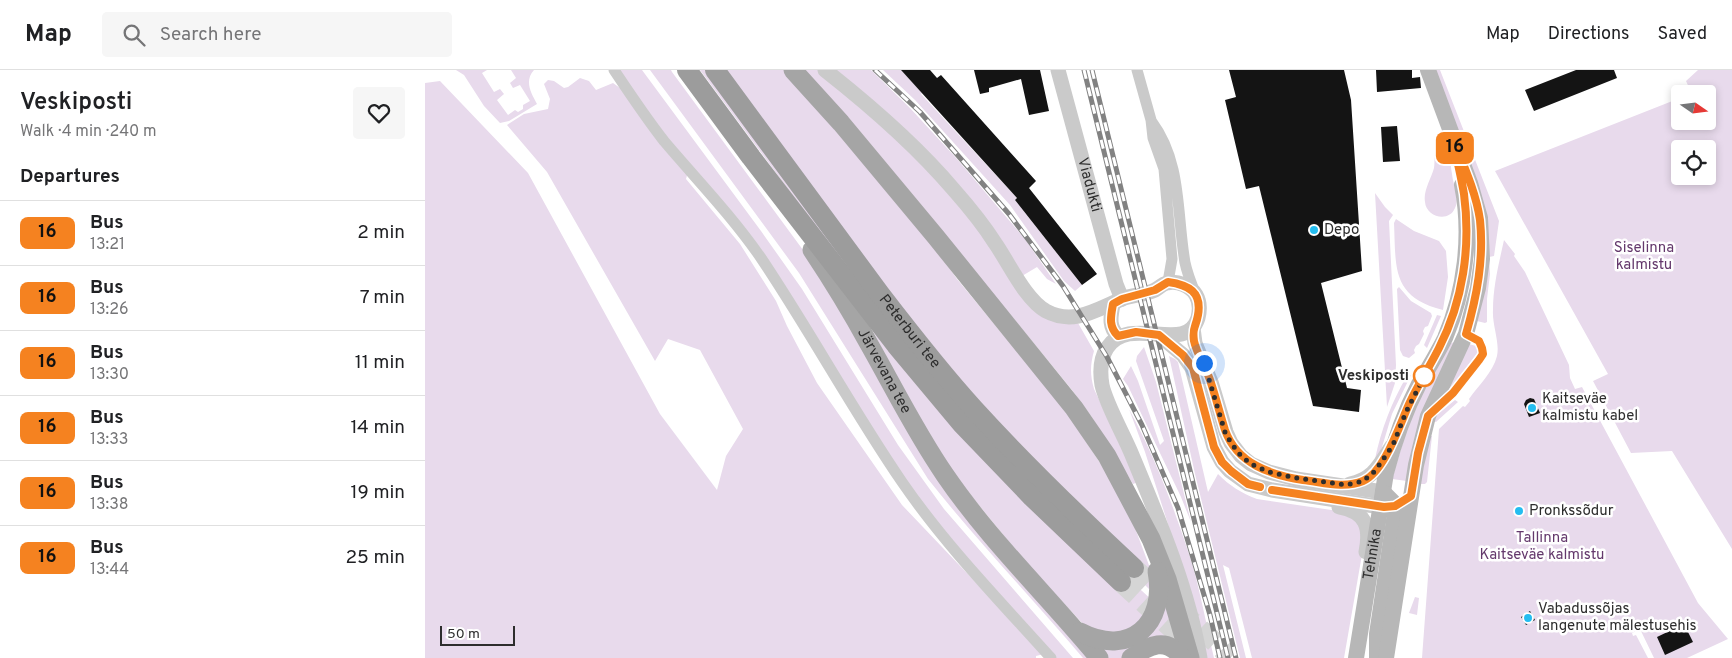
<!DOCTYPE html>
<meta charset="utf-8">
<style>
:root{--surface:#fff;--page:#f6f6f6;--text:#202124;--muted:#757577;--line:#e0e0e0}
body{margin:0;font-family:Overpass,sans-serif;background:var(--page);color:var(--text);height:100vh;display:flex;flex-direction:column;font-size:19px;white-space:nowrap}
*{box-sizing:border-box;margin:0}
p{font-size:16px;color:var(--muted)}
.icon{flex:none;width:28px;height:28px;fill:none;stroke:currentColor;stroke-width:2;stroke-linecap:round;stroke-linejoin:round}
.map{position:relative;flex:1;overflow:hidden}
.sheet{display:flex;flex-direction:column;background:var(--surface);width:425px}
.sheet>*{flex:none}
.badge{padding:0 10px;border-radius:8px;font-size:18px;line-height:32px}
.needle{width:32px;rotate:104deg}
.fabs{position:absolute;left:1246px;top:15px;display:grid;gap:10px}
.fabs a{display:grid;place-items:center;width:45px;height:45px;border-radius:5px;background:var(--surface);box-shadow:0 2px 8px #0003;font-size:25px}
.scale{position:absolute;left:15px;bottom:12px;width:75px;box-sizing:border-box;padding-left:5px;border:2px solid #2d2d2d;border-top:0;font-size:14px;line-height:18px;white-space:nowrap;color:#2d2d2d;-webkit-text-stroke:4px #fff;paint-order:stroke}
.you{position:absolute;width:25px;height:25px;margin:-12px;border:4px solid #fff;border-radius:50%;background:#1a73e8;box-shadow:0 0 0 8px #1a73e833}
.map>.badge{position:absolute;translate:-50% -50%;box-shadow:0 0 0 2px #fff}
h2{padding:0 20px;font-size:19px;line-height:45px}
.round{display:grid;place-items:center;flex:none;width:52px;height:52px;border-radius:5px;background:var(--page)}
.overview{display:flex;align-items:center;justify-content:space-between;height:85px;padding:0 20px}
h1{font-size:24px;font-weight:600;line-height:38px}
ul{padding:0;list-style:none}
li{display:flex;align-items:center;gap:15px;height:65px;padding:0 20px;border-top:1px solid var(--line)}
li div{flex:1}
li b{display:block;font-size:19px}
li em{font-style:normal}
li .badge{min-width:55px;font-weight:700;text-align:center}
header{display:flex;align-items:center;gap:30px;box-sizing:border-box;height:70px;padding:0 25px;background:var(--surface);border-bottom:1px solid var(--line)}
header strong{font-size:24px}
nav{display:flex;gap:28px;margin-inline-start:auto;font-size:18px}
.search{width:350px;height:45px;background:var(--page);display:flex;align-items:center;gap:12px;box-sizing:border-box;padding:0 18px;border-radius:5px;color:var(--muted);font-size:19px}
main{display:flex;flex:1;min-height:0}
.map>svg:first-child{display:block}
.green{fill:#e8daec;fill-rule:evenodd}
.building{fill:#141414}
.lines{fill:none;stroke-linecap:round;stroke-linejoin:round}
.trunk-tunnel{stroke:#d5d5d5;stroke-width:20;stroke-dasharray:20 10;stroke-linecap:butt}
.minor{stroke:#cacaca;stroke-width:11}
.tertiary{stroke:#cacaca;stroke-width:15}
.secondary{stroke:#b7b7b7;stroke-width:16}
.primary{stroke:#a5a5a5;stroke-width:19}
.trunk{stroke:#9c9c9c;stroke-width:20}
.rail-casing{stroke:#828282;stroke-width:5}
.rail{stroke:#fff;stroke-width:3;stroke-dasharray:9;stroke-linecap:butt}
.line-casing{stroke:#fff;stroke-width:11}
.line{stroke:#f58220;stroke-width:8}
.walk{stroke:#2d2d2d;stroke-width:5;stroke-dasharray:0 9}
.poi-dot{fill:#24bdf0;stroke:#fff;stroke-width:2}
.stop-dot{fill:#fff;stroke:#f58220;stroke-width:2.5}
.labels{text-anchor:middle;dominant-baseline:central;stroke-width:5;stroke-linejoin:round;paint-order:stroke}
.street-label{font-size:15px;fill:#2d2d2d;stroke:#fff}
.poi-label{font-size:15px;fill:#2d2d2d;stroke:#fff;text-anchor:start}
.park-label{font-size:15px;fill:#64386c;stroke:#fff}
.stop-label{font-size:15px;font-weight:bold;fill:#2d2d2d;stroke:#fff;text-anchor:end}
</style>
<header>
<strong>Map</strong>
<div class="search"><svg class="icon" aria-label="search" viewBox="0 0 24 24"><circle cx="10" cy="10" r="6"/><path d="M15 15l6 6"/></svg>Search here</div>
<nav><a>Map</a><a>Directions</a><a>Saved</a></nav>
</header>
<main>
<section class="sheet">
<div class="overview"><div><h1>Veskiposti</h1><p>Walk · 4 min · 240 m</p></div><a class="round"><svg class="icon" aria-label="heart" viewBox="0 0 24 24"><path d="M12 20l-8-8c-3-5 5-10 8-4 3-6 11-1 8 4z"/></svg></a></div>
<h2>Departures</h2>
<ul>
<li><span class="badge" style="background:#f58220;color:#111">16</span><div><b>Bus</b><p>13:21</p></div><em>2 min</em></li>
<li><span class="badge" style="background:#f58220;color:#111">16</span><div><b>Bus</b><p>13:26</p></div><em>7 min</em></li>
<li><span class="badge" style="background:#f58220;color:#111">16</span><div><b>Bus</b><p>13:30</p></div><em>11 min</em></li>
<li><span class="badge" style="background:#f58220;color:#111">16</span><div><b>Bus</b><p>13:33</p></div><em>14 min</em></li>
<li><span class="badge" style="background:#f58220;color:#111">16</span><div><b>Bus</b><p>13:38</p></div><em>19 min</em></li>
<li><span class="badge" style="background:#f58220;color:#111">16</span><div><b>Bus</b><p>13:44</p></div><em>25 min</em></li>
</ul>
</section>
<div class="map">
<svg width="1307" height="588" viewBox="0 0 1307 588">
<rect width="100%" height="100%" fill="#fff"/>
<!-- green -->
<path class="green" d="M31,0H62L57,3L69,22L75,19L79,24L72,30L83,45L90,40L93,42L98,39V35L105,31L95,15L88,18L85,13L91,8L86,0H109C99,11 106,23 112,34L84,51L75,53L59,36L39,5Z
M191,0H217L336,161L377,219L473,375L519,439L648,588H631L558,507L492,428L420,316L265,95L261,109L315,174L351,231L362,256L392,313L477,435L619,584L611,586V588H0V13L15,11L103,103L235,344L292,420L301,386L318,359L275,280L243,269L230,291L122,102L82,55L99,44L123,39L125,29L119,14L123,10L129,11L139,18L143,17L155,8L164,11L171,20L188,13L195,18Z
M225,0H246L247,2L378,180L449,295L663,588H658C607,528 552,471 503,409L374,203Z
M275,0H283L442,218L438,221Z
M300,0H359L407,53L499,162L532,209L641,341L681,402L710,458L728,506L729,524L710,505L705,510L728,531L711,558L685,567L659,555L597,488L522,396L514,385L445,256L639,421L557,336L479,243Z
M378,0H393L478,72L555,159L603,233L653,253L669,281C665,295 665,305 669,319L713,412L708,414L666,346L647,320L589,249Z
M407,0H446L485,38L532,89L600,169L631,214L622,209L612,197L597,206L558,148Z
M458,0H476L497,23L496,24L592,128L590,130L657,215L650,221L639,211L585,135L490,30Z
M1010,0H1015L1074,151L1069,186L1064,187L1065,204L1062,229V252L1060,253L1052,251L1062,199Z
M1273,0H1307V479L1247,381L1206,383L1168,311L1183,304L1070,101L1255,28V51H1282V24H1267L1261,11ZM1255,79H1282V106H1255Z
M1021,74C1026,85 1025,92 1027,104C1028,115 1035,128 1030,138C1024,153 1001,147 1000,132C998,121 1006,109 1009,98C1010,92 1009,85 1009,79Z
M950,123L960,137L968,145L964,151L971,295L970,313L962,337Z
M971,149L989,161L1014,171L1021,181L1023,207L1018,240C966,227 971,197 969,153Z
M1079,170L1090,184L1089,186L1100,202L1144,295L1145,308L1150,319L1157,317L1273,533L1303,569L1262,588H1229L1215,559L1207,563L1208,566L1211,565L1223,588H997L1014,359L1038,336L1040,337L1045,331L1044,329C1053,316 1068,302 1072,286C1075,272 1067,255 1068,240C1068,216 1074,193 1079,170Z
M974,217L986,231L1006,243L1007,246L1003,256L1000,257L998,261L999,264L994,274L991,276L989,280L990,283L984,288L978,286L975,280L972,219Z
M1012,245L1016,246L1002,278L999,275Z
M1029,272L982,411L967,409L986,345L1024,274Z
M1044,274L1051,276L1053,282L1021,324Z
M719,277L731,312L766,452L756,427L703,316L698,309L706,296L713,311L735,375L739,371L711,291L712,286Z
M744,286L750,289L753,292L783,422L793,404C805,416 816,423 832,429L920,442L932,449L939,473L919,588H827L804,498L798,495L821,588H815L770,404Z
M986,305L967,344L954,387L950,389C956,360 967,331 982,306Z
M1030,330L1033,332L1011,352L1008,351L1013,344Z
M704,339C729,385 748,435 764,484C775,518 781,554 789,588H779L743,454L720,382Z
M1003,366H1007L1002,412L1000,414H995Z
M990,527L994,528L992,545L984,543Z
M740,534L754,568L698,588H682L676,578Z"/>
<!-- building -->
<path class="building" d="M476,0H505L512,8L516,5L611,111L604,118L672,204L657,215L590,130L592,128Z
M549,0H615L624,41L604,45L596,9L564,18V22L555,24Z
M804,0H919L926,30L937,201L896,213L922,318L936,320L934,342L888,336L834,116L821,119L800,30L811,27Z
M951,0H987V8L995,7L996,18L952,22Z
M1151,0H1189L1192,8L1109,41L1100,20Z
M972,56L975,91L958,92L956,57Z
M1105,328L1109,329L1115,343L1104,347L1099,334L1101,330Z
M1105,541L1110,550L1101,555L1096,547Z
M1259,554L1268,572L1240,585L1232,567Z"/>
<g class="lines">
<!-- trunk-tunnel -->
<path class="trunk-tunnel" d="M709,498L796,578L805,588
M696,512L767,577"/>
<!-- minor -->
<path class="minor" d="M189,0C205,24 221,48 239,71C272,110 307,146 336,188C385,261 427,339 477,412C521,476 575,531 626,588
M712,0L726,50L728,68L739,99L747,189L743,212
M727,52C756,91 752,141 759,186C760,199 766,212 770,223"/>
<!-- tertiary -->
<g class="tertiary">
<path d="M400,0C447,37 491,75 529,120C544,137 558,154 570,173C584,193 600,229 621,241C649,256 672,239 697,229C707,225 720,225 730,220C734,218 737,214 742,213C752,210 766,216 771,225C775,232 775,240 773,248C761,286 705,243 682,278C675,289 675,303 677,315C681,334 699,365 707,385C734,450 763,518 775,588"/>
<path id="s1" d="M633,0L691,214L697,229"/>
<path d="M688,234C686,246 683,256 693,266"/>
<path d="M768,258L770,273L786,312L801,362L806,373L816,386L826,394L844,402L871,409L958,422"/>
<path d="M734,265L758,285L767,298L789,377L797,392L805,401L823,414L847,420L956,437"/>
<path d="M925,414C949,409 954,395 967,376"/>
<path d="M914,437C941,442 946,457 941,482"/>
</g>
<!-- secondary -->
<g class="secondary">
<path id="s2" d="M931,588L961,403C969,372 979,343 994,314C1003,299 1012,284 1020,268C1040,221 1047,165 1037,115"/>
<path d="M952,588V564L970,444L968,432L958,422"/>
<path d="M961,588L991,395L1003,346L1041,264L1053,218L1057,189L1055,148L1045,113L1003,0"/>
</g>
<!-- primary -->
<g class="primary">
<path d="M368,0L416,53L511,167L649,338L682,386L726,469L742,509L765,588"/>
<path id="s3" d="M387,180C407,210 426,241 444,274C469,318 491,363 520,405C565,471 623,526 674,588"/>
<path d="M655,562C705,588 742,554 732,501"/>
<path d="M706,588C724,575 742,566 757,588"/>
</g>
<!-- trunk -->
<g class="trunk">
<path d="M262,0L326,87L471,275L537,354L607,427L696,512"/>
<path id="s4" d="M290,0L455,224C485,263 516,303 549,339C600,395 654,447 709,498"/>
</g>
<defs>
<path id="rail" d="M450,0L495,42L584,144L638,216L682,287L717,355L753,438L785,545L795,588
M659,0L803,588
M667,0L811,588"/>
</defs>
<!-- rail casing -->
<use href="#rail" class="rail-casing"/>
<!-- rail -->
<use href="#rail" class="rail"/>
</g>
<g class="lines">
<defs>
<path id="line" d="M835,417L823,414L806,401L797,392L789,377L768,298L758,285L734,265L711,262L693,266C683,256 686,246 688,234L697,229L730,220L743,212C764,215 777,222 773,245C771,257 767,257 769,271C772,285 782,299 786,313C791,328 795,344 800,360C812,394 846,405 878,410C897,412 919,419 938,411C960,402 975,353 985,332C994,313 1005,296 1014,278C1038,231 1046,177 1039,124C1036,106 1031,87 1028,69C1038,94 1051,122 1055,150C1059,189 1052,226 1041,264L1054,271L1057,278L1058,284L1054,290L1028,323L1003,346L993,383L986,426L970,436L959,437L847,420"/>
</defs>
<!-- line casing -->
<use href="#line" class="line-casing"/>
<!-- line -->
<use href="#line" class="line"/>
<!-- walk -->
<path class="walk" d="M779,293L800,362L806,373L816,386L826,394L844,402L871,408L921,415L938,411L950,401L968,375L981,342L1002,301L999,306"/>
</g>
<!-- markers -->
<g class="poi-dot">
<circle cx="889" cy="160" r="5"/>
<circle cx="1107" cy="338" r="5"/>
<circle cx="1094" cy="441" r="5"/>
<circle cx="1103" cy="548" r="5"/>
</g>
<circle class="stop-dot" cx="999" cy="306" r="10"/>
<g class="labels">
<!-- street labels -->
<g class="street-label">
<text stroke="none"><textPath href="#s1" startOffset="119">Viadukti</textPath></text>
<text stroke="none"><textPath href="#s4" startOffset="326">Peterburi tee</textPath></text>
<text stroke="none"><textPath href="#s3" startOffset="141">Järvevana tee</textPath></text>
<text stroke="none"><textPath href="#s2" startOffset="105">Tehnika</textPath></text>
</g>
<!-- poi labels -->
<g class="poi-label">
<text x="899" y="160">Depo</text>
<text x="1117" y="329">Kaitseväe<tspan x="1117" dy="17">kalmistu kabel</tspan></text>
<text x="1104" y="441">Pronkssõdur</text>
<text x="1113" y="539">Vabadussõjas<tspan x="1113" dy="17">langenute mälestusehis</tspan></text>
</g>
<!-- park labels -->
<g class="park-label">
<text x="1219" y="178">Siselinna<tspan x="1219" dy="17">kalmistu</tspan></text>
<text x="1117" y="468">Tallinna<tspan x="1117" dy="17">Kaitseväe kalmistu</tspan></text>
</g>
<!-- stop labels -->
<g class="stop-label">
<text x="984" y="306">Veskiposti</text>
</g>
</g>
</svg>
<div class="fabs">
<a><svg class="needle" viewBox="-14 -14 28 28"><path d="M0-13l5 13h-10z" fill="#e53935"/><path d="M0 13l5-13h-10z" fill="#757577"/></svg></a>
<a><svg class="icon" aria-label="locate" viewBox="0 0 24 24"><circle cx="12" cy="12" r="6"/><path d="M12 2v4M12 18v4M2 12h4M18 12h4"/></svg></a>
</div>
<div class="scale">50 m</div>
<div class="you" style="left:779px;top:293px"></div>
<b class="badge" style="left:1030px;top:78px;background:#f58220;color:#111">16</b>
</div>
</main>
